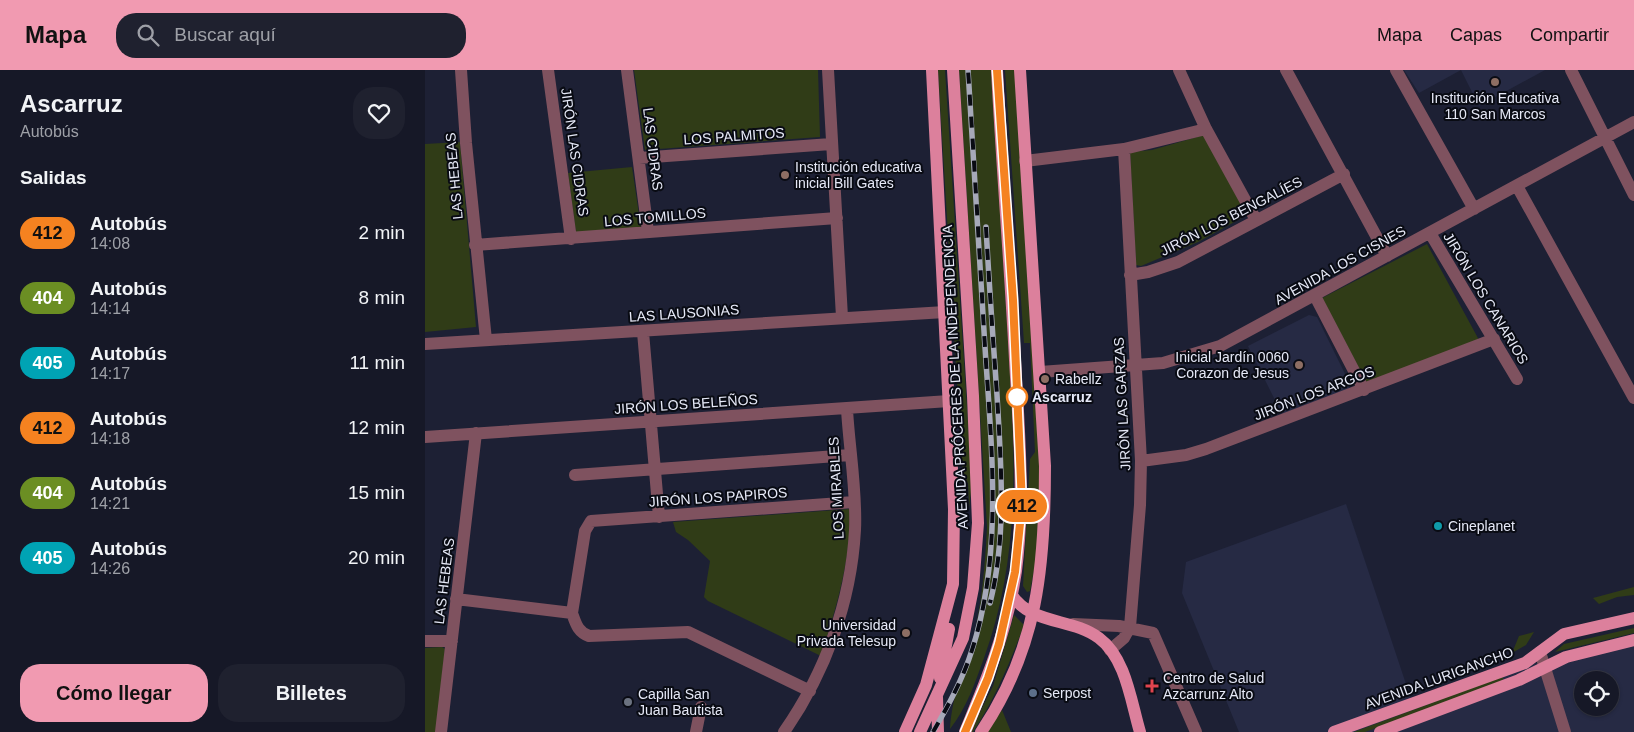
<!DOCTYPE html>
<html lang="es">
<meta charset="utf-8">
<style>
:root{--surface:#161827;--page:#1f212f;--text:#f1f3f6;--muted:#9ea0a7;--line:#353744;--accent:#f19ab1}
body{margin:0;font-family:Arial,sans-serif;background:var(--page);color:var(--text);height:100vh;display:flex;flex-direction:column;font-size:19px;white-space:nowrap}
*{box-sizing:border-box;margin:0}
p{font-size:16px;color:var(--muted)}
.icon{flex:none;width:28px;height:28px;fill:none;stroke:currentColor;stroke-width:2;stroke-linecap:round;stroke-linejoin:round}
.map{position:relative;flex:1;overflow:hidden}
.details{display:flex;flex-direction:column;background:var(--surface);width:425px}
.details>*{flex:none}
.badge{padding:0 10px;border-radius:16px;font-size:18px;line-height:32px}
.controls{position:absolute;left:1149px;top:601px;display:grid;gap:10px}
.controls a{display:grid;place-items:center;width:45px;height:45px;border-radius:50%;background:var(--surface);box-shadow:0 1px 4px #0004,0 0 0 1px var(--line);font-size:25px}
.map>.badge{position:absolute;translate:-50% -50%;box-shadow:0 0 0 2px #fff}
h2{padding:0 20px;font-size:19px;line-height:45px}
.round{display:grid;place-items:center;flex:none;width:52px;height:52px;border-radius:20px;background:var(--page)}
.summary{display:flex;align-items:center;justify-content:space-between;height:85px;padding:0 20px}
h1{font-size:24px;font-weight:800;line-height:38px}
.action{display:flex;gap:10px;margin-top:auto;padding:10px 20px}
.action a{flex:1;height:58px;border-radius:20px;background:var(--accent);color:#111;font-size:20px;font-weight:800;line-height:58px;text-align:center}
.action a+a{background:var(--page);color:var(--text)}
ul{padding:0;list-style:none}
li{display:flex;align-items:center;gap:15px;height:65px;padding:0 20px}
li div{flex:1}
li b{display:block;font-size:19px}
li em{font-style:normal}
li .badge{min-width:55px;font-weight:700;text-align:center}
header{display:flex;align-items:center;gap:30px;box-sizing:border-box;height:70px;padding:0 25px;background:var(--accent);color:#111}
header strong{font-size:24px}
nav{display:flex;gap:28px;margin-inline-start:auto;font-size:18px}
.search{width:350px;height:45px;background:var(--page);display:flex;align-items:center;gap:12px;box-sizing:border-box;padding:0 18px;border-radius:20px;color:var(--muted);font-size:19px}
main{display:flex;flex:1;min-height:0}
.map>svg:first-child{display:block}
.built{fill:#262a44;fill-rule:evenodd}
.green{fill:#303c17}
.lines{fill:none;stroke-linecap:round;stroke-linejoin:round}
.minor{stroke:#7f525f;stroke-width:12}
.major{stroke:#dc809c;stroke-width:12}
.rail-casing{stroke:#a6a9b9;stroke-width:5.5}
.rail{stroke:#090b13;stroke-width:4;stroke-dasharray:11;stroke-linecap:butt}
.line-casing{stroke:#fff;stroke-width:11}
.line{stroke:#f58220;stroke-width:8}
.education-dot{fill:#8d6e63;stroke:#090b13;stroke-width:2}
.stop-dot{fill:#fff;stroke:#f58220;stroke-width:2.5}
.culture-dot{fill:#0f9aa8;stroke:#090b13;stroke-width:2}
.health-dot{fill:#e0444e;stroke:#090b13;stroke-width:2}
.service-dot{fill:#5c6f8a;stroke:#090b13;stroke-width:2}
.worship-dot{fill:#6b7280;stroke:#090b13;stroke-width:2}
.labels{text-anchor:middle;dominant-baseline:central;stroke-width:4;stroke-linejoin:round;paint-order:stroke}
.poi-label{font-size:14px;fill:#e6e9f7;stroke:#090b13;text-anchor:start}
.street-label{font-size:14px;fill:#e6e9f7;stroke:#090b13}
.stop-label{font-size:14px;font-weight:bold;fill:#e6e9f7;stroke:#090b13;text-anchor:start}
</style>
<header>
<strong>Mapa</strong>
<div class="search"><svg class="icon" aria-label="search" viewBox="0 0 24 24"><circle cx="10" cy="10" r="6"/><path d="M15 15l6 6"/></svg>Buscar aquí</div>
<nav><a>Mapa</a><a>Capas</a><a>Compartir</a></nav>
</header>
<main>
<section class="details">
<div class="summary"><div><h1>Ascarruz</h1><p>Autobús</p></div><a class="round"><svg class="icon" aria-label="heart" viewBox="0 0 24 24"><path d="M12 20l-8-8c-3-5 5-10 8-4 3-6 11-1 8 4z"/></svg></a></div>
<h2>Salidas</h2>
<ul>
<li><span class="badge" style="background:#f58220;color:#111">412</span><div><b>Autobús</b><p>14:08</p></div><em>2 min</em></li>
<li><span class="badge" style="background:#6b8e23;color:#fff">404</span><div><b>Autobús</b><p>14:14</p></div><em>8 min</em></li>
<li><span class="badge" style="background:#00a3b4;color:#fff">405</span><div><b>Autobús</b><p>14:17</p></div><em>11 min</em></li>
<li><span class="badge" style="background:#f58220;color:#111">412</span><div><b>Autobús</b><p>14:18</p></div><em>12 min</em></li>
<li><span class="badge" style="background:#6b8e23;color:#fff">404</span><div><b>Autobús</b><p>14:21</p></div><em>15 min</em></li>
<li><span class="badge" style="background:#00a3b4;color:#fff">405</span><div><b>Autobús</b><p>14:26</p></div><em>20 min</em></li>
</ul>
<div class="action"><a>Cómo llegar</a><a>Billetes</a></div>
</section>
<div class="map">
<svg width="1209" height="662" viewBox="0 0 1209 662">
<rect width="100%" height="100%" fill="#1d2034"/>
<!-- built -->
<path class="built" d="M979,0H1120L1054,36L1036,0L994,23Z
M884,245L892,247L925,314L924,320L857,344L823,276Z
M921,434L989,638L1144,581L1209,564V662H814L757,523L761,492ZM1158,610H1185V638H1158Z"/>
<!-- green -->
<path class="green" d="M209,0H393L395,67L220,80Z
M513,0H520L547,414L544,438L543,413L538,411Z
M534,0H567C572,79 576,158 581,237C588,358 601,472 559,588C550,613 542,637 525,659C527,626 538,603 547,573C557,536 560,495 562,457Z
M580,0H590L615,407L612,485L605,521L602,522L598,516L605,389L610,382L605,273H599Z
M779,65L822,145L773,172L716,196L711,195L705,82L727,80Z
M35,72L51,257L0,262V74Z
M207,97L216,158L151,163L143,103Z
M1002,174L1054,270L943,315L897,228Z
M425,439C426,491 411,538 396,586L283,531L279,527L285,491L263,470L251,462L248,452Z
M1209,517V525L1192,527L1174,534L1168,528Z
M589,545L599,555C585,592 570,629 548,662H545L568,616Z
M1209,558V563L1130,582L1139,574Z
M1109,562L1101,575L1087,583L1094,566Z
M17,577L20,579L11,662H0V578Z
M1076,607L1079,608L1076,611L940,662H929Z
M577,640L586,662H562Z"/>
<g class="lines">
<!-- minor -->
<path class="minor" d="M36,0L41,73L61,270
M123,0L146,169
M202,0L223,162
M403,0L417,247
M754,0L781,59L831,150
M861,0L962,186
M971,0L1049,139
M1146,0L1209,125
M214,88L406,74
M600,91L699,79L781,59
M1092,116L1209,328
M1005,163L1092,309
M50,175L412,148
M705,205L723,202L753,192L919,104
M890,226L939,320
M218,262L234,447
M0,274L520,242
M615,302L738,293L795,276L1209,52
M0,367L524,331
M716,391L761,385L781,379L1069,269
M150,405L425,385
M31,529L147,543
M648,554L694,556L728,563L771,662
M0,571H27
M685,580L699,568L705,557L715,435L716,391L699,79
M1115,582L1140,662
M385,621L263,562L164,566C153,562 151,554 147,543L160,461L166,451L429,432
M16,662L51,363
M271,662L276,637
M359,662C400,603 426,533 430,460C432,422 424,377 422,339"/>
<!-- major -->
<path class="major" d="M586,524C607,556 646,547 674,568C701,588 706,632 715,662
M515,608L524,559
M512,627L513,662
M480,662L501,615L528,514L529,439L507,0
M495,662L538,568L548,518L553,453L548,326L528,0
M540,662C562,609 583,558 591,501C600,430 594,361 590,290C585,193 577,97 572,0
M556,662C613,578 620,496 620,396L595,0
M909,662L1100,593L1139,564L1209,548
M955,662L1094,610L1141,587L1209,570"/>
<defs>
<path id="rail" d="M561,157C564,213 568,269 572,325C576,394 582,466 565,533
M508,662C523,636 538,609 547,580C580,478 565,365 559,261C554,174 549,87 543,0"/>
</defs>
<!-- rail casing -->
<use href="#rail" class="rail-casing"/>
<!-- rail -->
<use href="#rail" class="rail"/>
</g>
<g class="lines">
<defs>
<path id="line" d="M540,662L563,608L574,574L590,502L597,434L588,230L572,0"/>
</defs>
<!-- line casing -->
<use href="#line" class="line-casing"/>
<!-- line -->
<use href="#line" class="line"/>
</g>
<!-- markers -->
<g class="education-dot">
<circle cx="1070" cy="12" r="5"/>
<circle cx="360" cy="105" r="5"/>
<circle cx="874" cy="295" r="5"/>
<circle cx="620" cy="309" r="5"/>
<circle cx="481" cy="563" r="5"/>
</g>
<circle class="stop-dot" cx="592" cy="327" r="10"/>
<circle class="culture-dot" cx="1013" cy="456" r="5"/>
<path class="health-dot" d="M724.5 608.5h5v5h5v5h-5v5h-5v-5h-5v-5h5z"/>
<circle class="service-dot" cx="608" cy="623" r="5"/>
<circle class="worship-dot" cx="203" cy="632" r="5"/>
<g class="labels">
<!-- poi labels -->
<g class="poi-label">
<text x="1070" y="28" text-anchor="middle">Institución Educativa<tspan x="1070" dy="16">110 San Marcos</tspan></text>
<text x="370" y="97">Institución educativa<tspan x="370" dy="16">inicial Bill Gates</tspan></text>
<text x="864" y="287" text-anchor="end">Inicial Jardín 0060<tspan x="864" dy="16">Corazon de Jesus</tspan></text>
<text x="630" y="309">Rabellz</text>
<text x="1023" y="456">Cineplanet</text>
<text x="471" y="555" text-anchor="end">Universidad<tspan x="471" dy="16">Privada Telesup</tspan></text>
<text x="738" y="608">Centro de Salud<tspan x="738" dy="16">Azcarrunz Alto</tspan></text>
<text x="618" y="623">Serpost</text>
<text x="213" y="624">Capilla San<tspan x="213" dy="16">Juan Bautista</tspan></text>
</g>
<!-- street labels -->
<g class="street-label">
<text transform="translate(309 66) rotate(-4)">LOS PALMITOS</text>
<text transform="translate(228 79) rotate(83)">LAS CIDRAS</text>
<text transform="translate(150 82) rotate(82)">JIRÓN LAS CIDRAS</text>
<text transform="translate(29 106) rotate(-95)">LAS HEBEAS</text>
<text transform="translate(806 146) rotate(-27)">JIRÓN LOS BENGALÍES</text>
<text transform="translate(230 147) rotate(-5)">LOS TOMILLOS</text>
<text transform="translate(915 195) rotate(-29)">AVENIDA LOS CISNES</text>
<text transform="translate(1061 228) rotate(59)">JIRÓN LOS CANARIOS</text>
<text transform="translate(259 243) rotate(-4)">LAS LAUSONIAS</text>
<text transform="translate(530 307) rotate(-93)">AVENIDA PRÓCERES DE LA INDEPENDENCIA</text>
<text transform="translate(889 323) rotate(-21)">JIRÓN LOS ARGOS</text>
<text transform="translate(261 334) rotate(-4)">JIRÓN LOS BELEÑOS</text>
<text transform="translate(697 334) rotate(-93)">JIRÓN LAS GARZAS</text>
<text transform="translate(411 418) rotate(-93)">LOS MIRABLES</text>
<text transform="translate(293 427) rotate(-4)">JIRÓN LOS PAPIROS</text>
<text transform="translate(19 511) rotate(-83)">LAS HEBEAS</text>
<text transform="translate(1014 608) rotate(-20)">AVENIDA LURIGANCHO</text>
</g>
<!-- stop labels -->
<g class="stop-label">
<text x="607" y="327">Ascarruz</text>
</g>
</g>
</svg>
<div class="controls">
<a><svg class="icon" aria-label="locate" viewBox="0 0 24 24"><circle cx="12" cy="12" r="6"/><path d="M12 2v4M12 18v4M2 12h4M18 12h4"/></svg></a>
</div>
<b class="badge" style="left:597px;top:436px;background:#f58220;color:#111">412</b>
</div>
</main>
